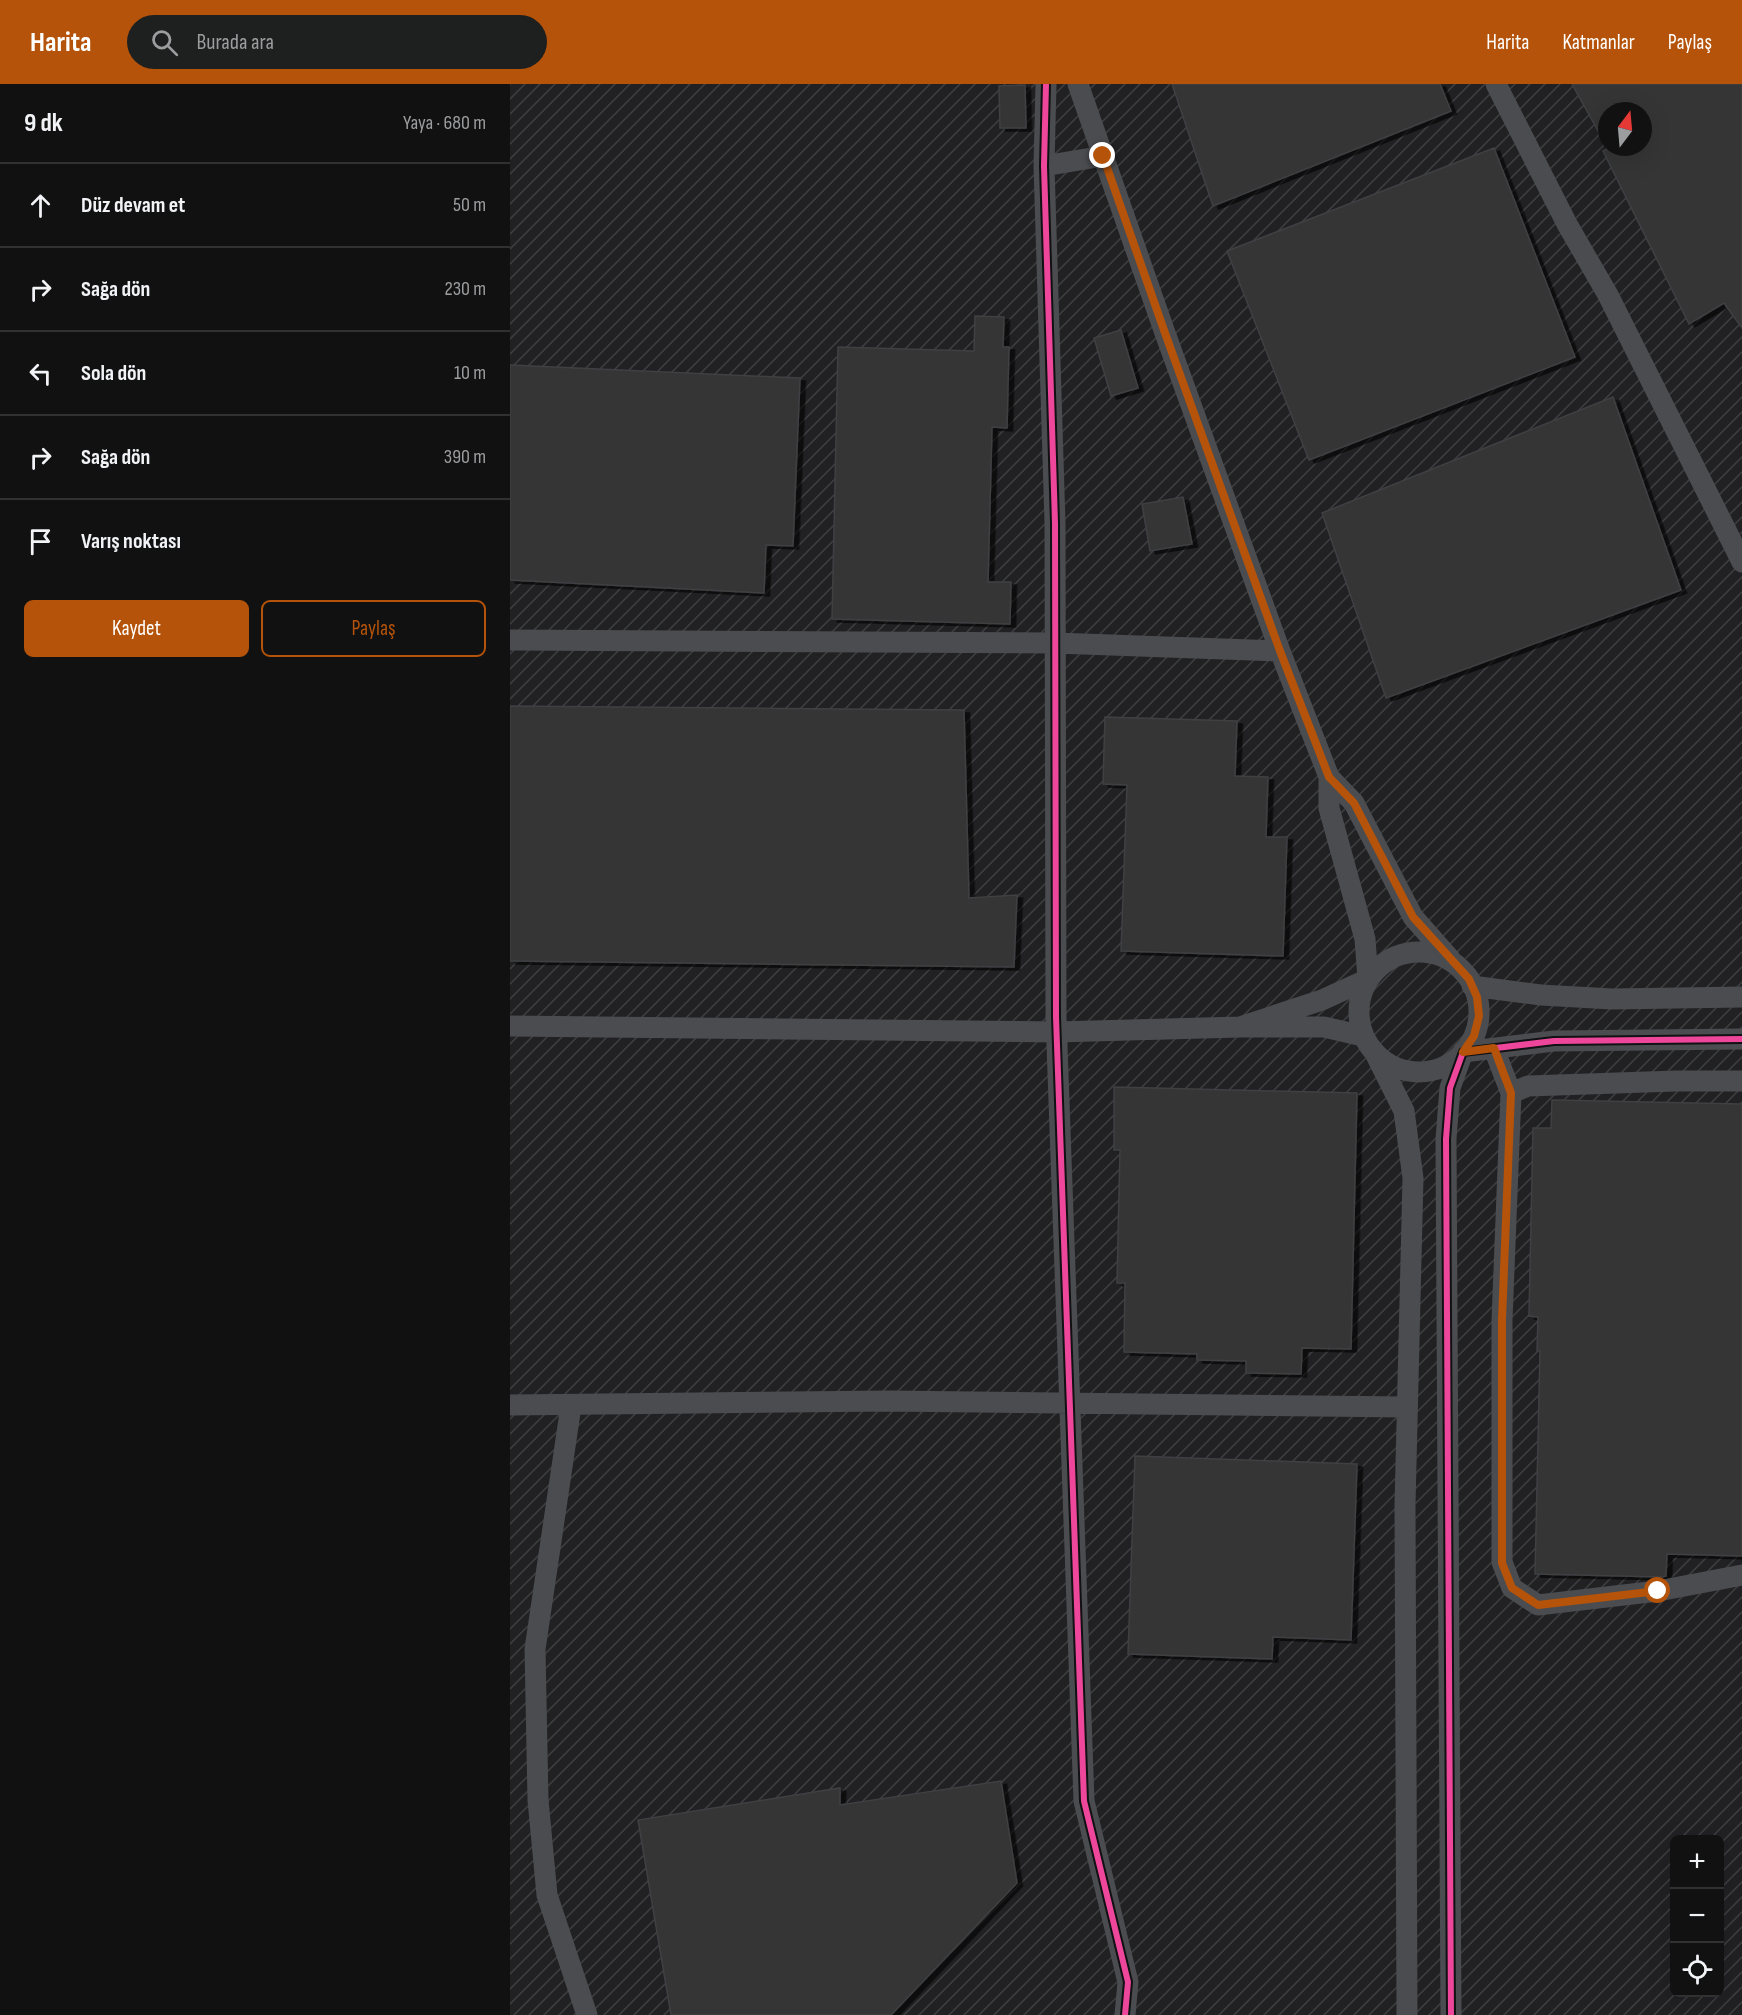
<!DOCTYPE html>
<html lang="tr">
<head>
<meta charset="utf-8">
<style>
	body { margin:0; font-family:"Sofia Sans Condensed",sans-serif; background:#1e1f1f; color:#f1f3f6 }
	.controls { position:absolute; right:18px; bottom:18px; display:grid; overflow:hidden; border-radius:9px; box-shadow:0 6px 24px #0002 }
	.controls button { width:54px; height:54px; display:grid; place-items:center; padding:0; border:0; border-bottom:2px solid #303131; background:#111; color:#f1f3f6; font:30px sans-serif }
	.compass { position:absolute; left:1088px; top:18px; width:54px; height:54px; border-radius:50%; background:#111; box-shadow:0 6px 24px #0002; rotate:16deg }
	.stop { position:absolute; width:18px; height:18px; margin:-14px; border:4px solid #b45309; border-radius:50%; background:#fff }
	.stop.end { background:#b45309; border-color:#fff; box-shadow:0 2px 6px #0008 }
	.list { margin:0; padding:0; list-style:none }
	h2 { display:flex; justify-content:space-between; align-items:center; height:78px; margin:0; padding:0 24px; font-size:26px }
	h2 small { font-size:20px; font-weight:400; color:#9c9d9f }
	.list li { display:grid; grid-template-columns:39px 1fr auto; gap:18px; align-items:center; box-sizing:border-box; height:84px; padding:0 24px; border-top:2px solid #303131 }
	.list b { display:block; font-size:22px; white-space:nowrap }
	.list em { font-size:20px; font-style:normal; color:#9c9d9f }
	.actions { display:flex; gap:12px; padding:18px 24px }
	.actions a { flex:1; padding:14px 0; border:2px solid #b45309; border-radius:9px; text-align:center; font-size:21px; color:#b45309 }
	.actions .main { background:#b45309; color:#fff }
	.icon { flex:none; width:33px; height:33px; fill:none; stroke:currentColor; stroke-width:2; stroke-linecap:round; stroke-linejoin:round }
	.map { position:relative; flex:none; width:1232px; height:1931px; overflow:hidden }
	header { display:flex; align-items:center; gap:36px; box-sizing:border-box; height:84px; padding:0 30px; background:#b45309; color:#fff }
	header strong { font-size:28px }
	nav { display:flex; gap:33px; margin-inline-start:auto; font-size:21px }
	.search { width:420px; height:54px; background:#1e1f1f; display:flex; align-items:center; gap:15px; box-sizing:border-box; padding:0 21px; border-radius:33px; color:#9c9d9f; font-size:22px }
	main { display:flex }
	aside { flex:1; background:#111 }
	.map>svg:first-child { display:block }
	.industrial { fill:url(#industrial-furrows); fill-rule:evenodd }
	.building { fill:#353536; stroke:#3f4043; stroke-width:1.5; filter:url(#shadow) }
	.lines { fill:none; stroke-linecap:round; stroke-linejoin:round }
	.minor { stroke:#4b4c50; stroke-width:21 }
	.cycleway-casing { stroke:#111113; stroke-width:10 }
	.cycleway { stroke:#ed469a; stroke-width:6 }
	.route { stroke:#b45309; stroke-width:8 }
</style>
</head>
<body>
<header>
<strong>Harita</strong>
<div class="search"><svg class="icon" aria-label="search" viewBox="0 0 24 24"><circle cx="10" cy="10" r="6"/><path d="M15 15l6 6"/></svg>Burada ara</div>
<nav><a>Harita</a><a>Katmanlar</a><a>Paylaş</a></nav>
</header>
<main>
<aside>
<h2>9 dk<small>Yaya · 680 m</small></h2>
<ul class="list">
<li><svg class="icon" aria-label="ahead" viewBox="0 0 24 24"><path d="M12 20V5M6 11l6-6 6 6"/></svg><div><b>Düz devam et</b></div><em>50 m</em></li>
<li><svg class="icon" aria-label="right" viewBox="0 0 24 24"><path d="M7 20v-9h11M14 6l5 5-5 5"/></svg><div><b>Sağa dön</b></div><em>230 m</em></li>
<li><svg class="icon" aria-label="left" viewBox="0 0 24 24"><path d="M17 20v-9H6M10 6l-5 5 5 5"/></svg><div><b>Sola dön</b></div><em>10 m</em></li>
<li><svg class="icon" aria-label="right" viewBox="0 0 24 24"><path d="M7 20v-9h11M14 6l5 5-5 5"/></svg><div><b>Sağa dön</b></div><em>390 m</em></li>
<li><svg class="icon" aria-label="arrive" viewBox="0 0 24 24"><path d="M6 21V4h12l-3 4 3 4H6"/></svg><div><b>Varış noktası</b></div></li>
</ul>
<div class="actions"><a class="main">Kaydet</a><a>Paylaş</a></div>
</aside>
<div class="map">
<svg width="1232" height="1931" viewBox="0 0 1232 1931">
	<defs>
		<pattern id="industrial-furrows" width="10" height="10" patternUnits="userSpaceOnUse" patternTransform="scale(1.5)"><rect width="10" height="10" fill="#212123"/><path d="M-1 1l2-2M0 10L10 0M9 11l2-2" fill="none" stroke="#3e3f41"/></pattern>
		<filter id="shadow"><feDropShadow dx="5.5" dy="3" stdDeviation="0" flood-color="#0009"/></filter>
	</defs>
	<rect width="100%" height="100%" fill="#171717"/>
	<path class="industrial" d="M0 0H1232V1931H0ZM1097 27H1133V63H1097ZM1164 1756H1210V1908H1164Z"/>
	<path class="building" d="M662 0H930L941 27 703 122Z
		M1062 0H1232V244L1214 219 1179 240 1093 67 1101 63H1133V27H1097V63Z
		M515 1 516 44H490L489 2Z
		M984 64 1065 273 799 376 717 167Z
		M465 232 494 233 493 263H499L497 344 482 343 478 498H501L500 540 322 535 328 263 464 267Z
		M611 246 628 304 601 312 584 254Z
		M0 281 290 294 283 462 256 461 254 509 0 496Z
		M1103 313 1171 506 876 614 812 429Z
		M673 413 682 460 640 467 632 420Z
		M0 622 454 626 459 814 507 811 504 883 0 877Z
		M595 633 727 637 725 692 758 693 756 753H777L773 872 611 867 617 701 593 700Z
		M604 1003 847 1009 841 1265 792 1264 791 1290 736 1289V1277L687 1276V1270L614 1268 615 1199H607L610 1066H604Z
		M1042 1016 1232 1020V1472L1157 1470 1156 1492 1153 1493 1025 1490 1030 1267H1027L1028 1233 1019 1232 1023 1044H1041Z
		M625 1372 847 1380 841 1556 763 1553 762 1575 618 1570Z
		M491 1697 507 1799 381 1931H161L128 1736 330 1704V1721Z"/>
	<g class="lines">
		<path class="minor" d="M536 0 534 82 545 439 546 933 574 1717 618 1898 615 1931
			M568 0 655 249 770 567 819 693V724L855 855 858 895 812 916 730 943H814L853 952
			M986 0 1057 140 1098 211 1232 478
			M534 82 593 72
			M0 556 545 559 770 567
			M819 693 844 719 903 833 941 876
			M849 928a60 60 0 1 1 120 0a60 60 0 1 1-120 0Z
			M962 902 1031 911 1102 915 1232 913
			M0 942 546 948 730 943
			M984 965 1001 1009 992 1236V1478L1002 1504 1028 1521 1148 1507 1232 1491
			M865 969 894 1027 903 1094 895 1421 897 1931
			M1001 1009 1018 1002 1166 997H1232
			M0 1321 379 1317 897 1323
			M61 1322 25 1565 28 1716 37 1811 77 1931
			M941 1931 936 1055 940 1004 953 968 1044 957 1232 955"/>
		<g class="cycleway-casing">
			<path id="cycleway" d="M536 0 534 82 545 439 546 933 574 1717 618 1898 615 1931
				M941 1931 936 1055 940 1004 953 968 1044 957 1232 955"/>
		</g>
		<use href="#cycleway" class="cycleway"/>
	</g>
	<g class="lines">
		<path class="route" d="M593 72 655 249 770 567 819 693 844 719 903 833 959 895 967 913 969 932 964 952 953 968 984 964 1001 1009 992 1236V1479L1002 1504 1028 1521 1148 1507"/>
	</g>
</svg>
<div class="controls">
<button>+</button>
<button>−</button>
<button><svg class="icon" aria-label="locate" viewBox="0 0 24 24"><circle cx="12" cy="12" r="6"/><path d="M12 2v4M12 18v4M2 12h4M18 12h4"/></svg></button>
</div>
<svg class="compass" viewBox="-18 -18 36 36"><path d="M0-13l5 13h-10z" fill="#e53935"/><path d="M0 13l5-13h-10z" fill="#9c9d9f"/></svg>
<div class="stop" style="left:1148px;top:1507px"></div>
<div class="stop end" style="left:593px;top:72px"></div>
</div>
</main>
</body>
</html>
